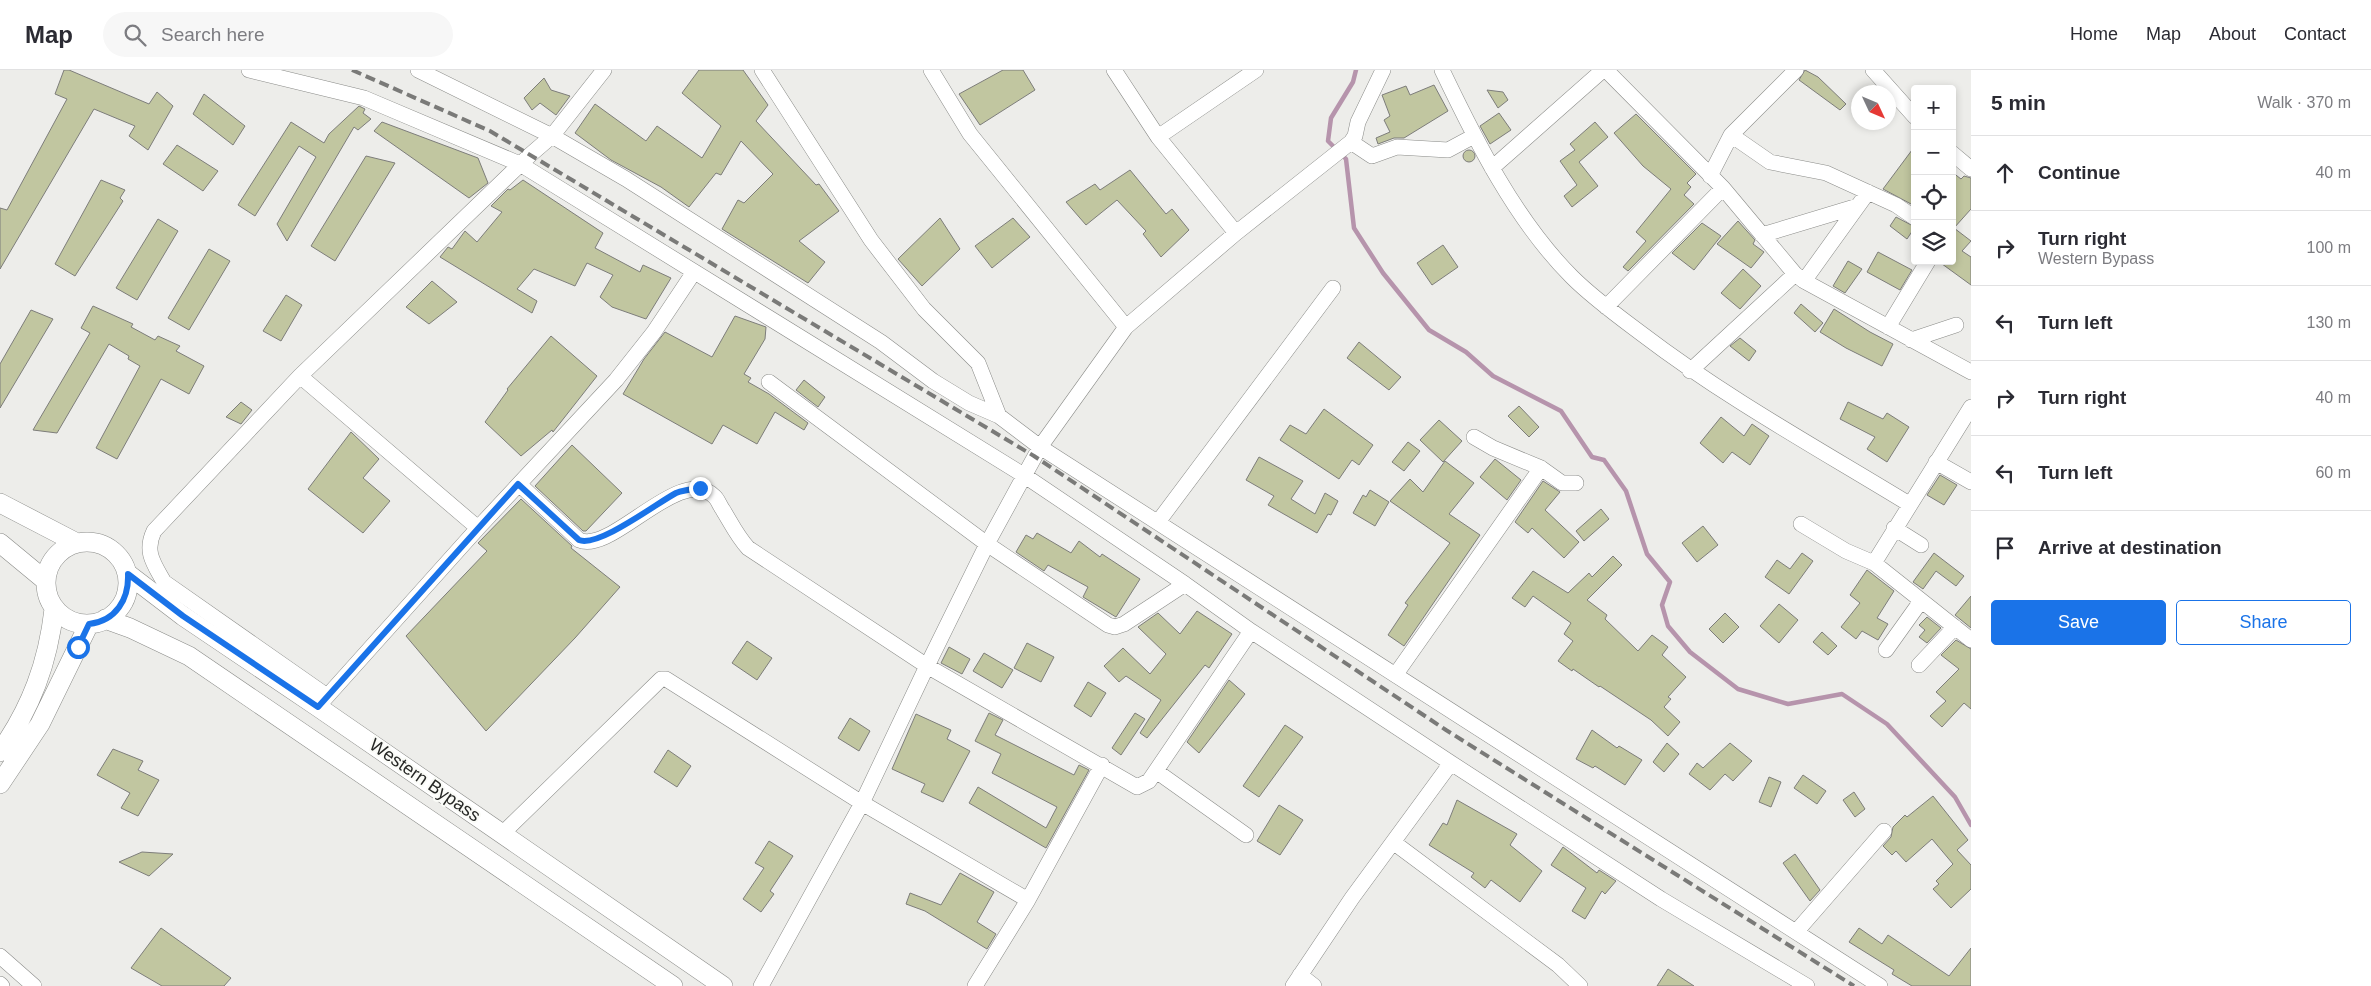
<!DOCTYPE html>
<html lang="en">
<head>
<meta charset="utf-8">
<style>
	body { margin:0; font-family:Helvetica,sans-serif; background:#f7f7f7; color:#2b2b33 }
	.controls { position:absolute; right:15px; top:15px; display:grid; overflow:hidden; border-radius:5px; box-shadow:0 2px 8px #0003 }
	.controls button { width:45px; height:45px; display:grid; place-items:center; padding:0; border:0; border-bottom:1px solid #e1e1e2; background:#fff; color:#2b2b33; font:25px sans-serif }
	.compass { position:absolute; left:1851px; top:15px; width:45px; height:45px; border-radius:50%; background:#fff; box-shadow:0 2px 8px #0003; rotate:134deg }
	.stop { position:absolute; width:15px; height:15px; margin:-11px; border:4px solid #1a73e8; border-radius:50%; background:#fff }
	.stop.end { background:#1a73e8; border-color:#fff; box-shadow:0 1px 5px #0008 }
	.list { margin:0; padding:0; list-style:none }
	h2 { display:flex; justify-content:space-between; align-items:center; height:65px; margin:0; padding:0 20px; font-size:21px }
	h2 small { font-size:16px; font-weight:400; color:#7c7c81 }
	.list li { display:grid; grid-template-columns:32px 1fr auto; gap:15px; align-items:center; box-sizing:border-box; height:75px; padding:0 20px; border-top:1px solid #e1e1e2 }
	.list b { display:block; font-size:19px; white-space:nowrap }
	.list p { margin:0; font-size:16px; white-space:nowrap; color:#7c7c81 }
	.list em { font-size:16px; font-style:normal; color:#7c7c81 }
	.actions { display:flex; gap:10px; padding:15px 20px }
	.actions a { flex:1; padding:11px 0; border:1px solid #1a73e8; border-radius:5px; text-align:center; font-size:18px; color:#1a73e8 }
	.actions .main { background:#1a73e8; color:#fff }
	.icon { flex:none; width:28px; height:28px; fill:none; stroke:currentColor; stroke-width:2; stroke-linecap:round; stroke-linejoin:round }
	.map { position:relative; flex:none; width:1971px; height:916px; overflow:hidden }
	header { display:flex; align-items:center; gap:30px; box-sizing:border-box; height:70px; padding:0 25px; background:#fff; border-bottom:1px solid #e1e1e2 }
	header strong { font-size:24px }
	nav { display:flex; gap:28px; margin-inline-start:auto; font-size:18px }
	.search { width:350px; height:45px; background:#f7f7f7; display:flex; align-items:center; gap:12px; box-sizing:border-box; padding:0 18px; border-radius:28px; color:#7c7c81; font-size:19px }
	main { display:flex }
	aside { flex:1; background:#fff }
	.map>svg:first-child { display:block }
	.lines { fill:none; stroke-linecap:round; stroke-linejoin:round }
	.stream { stroke:#b694ac; stroke-width:4.5 }
	.building { fill:#c1c6a0; stroke:#7d7d7a }
	.minor-casing { stroke:#8a8b88; stroke-width:16 }
	.major-casing { stroke:#8a8b88; stroke-width:20 }
	.minor { stroke:#fff; stroke-width:15 }
	.major { stroke:#fff; stroke-width:19 }
	.rail { stroke:#7a7a78; stroke-width:4; stroke-dasharray:10 5; stroke-linecap:butt }
	.route { stroke:#1a73e8; stroke-width:6 }
	.labels { text-anchor:middle; dominant-baseline:central; stroke-width:4; stroke-linejoin:round; paint-order:stroke }
	.street-label { font-size:18px; fill:#262725; stroke:#fafbf7 }
</style>
</head>
<body>
<header>
<strong>Map</strong>
<div class="search"><svg class="icon" aria-label="search" viewBox="0 0 24 24"><circle cx="10" cy="10" r="6"/><path d="M15 15l6 6"/></svg>Search here</div>
<nav><a>Home</a><a>Map</a><a>About</a><a>Contact</a></nav>
</header>
<main>
<div class="map">
<svg width="1971" height="916" viewBox="0 0 1971 916">
	<rect width="100%" height="100%" fill="#ededea"/>
	<g class="lines">
		<path class="stream" d="M1356 0 1353 12 1331 48 1328 71 1346 89 1354 158 1383 203 1429 260 1466 282 1493 306 1561 341 1592 387 1604 390 1626 421 1647 484 1670 512 1662 535 1668 556 1690 582 1738 619 1788 634 1842 624 1887 654 1955 727 1971 755"/>
	</g>
	<path class="building" d="M64 0H69L149 34 157 22 173 36 148 80 129 66 135 56 94 39 0 199V138L7 140 67 29 55 24Z
		M699 0H743L768 35 756 51 816 115 819 114 839 141 799 171 825 192 808 213 722 159 738 130 744 133 773 104 741 71 721 105 716 103 689 137 661 117 611 90 575 63 595 34 646 71 657 56 702 88 721 56 682 23Z
		M1003 0H1023L1035 20 980 55 959 24Z
		M1805 0 1818 7 1846 34 1840 40 1799 10Z
		M544 8 551 20 570 26 556 45 540 33 532 40 524 28Z
		M1434 15 1448 41 1404 68H1394L1378 74 1376 68 1390 62 1384 50 1390 46 1382 25 1406 16 1410 25Z
		M1487 20 1503 22 1508 30 1498 38Z
		M204 24 245 56 233 75 193 44Z
		M359 36 365 39 363 43 371 49 358 60 354 57 287 171 277 154 316 87 299 76 255 146 238 135 291 52 324 73 329 64Z
		M1499 43 1511 60 1490 74 1480 56Z
		M1636 44 1696 104 1687 113 1691 117 1684 125 1694 134 1628 201 1623 197 1646 171 1636 162 1671 119 1643 96 1614 63Z
		M382 52 478 88 488 113 469 128 374 61Z
		M1595 52 1608 67 1579 92 1598 116 1572 137 1564 126 1577 115 1560 91 1575 80 1570 74Z
		M177 75 218 101 203 121 163 94Z
		M1915 76V129L1911 134 1883 119Z
		M1463 86a6 6 0 1 1 12 0a6 6 0 1 1-12 0Z
		M366 86 395 93 335 191 311 176Z
		M1130 100 1166 144 1172 139 1189 160 1161 187 1143 164 1146 161 1117 130 1086 155 1066 132 1095 114 1100 120Z
		M1952 102 1961 109 1964 106 1971 108V139L1954 158 1971 171 1962 181 1971 187V215L1938 191H1952Z
		M101 110 125 120 120 128 123 131 75 206 55 194Z
		M523 110 603 163 595 178 640 202 643 195 671 208 646 249 612 237 600 227 613 205 587 193 575 216 534 199 517 219 537 231 532 243 440 187 448 177 452 179 465 161 477 172 502 142 491 136 508 119 510 120Z
		M1896 147 1915 157 1907 169 1890 156Z
		M940 148 960 179 922 216 898 189Z
		M1013 148 1030 167 992 198 975 176Z
		M158 149 178 161 137 230 116 218Z
		M1738 151 1755 170 1753 174 1764 182 1751 198 1717 174Z
		M1702 153 1721 166 1694 200 1672 183Z
		M1443 175 1458 197 1432 215 1417 193Z
		M209 179 230 191 189 260 168 248Z
		M1878 182 1912 200 1900 220 1867 202Z
		M1848 191 1862 199 1845 223 1833 216Z
		M1743 199 1761 216 1740 239 1721 223Z
		M432 211 457 232 429 254 406 237Z
		M286 225 302 235 281 271 263 261Z
		M1801 234 1823 253 1815 262 1794 243Z
		M93 236 133 254 131 257 155 270 158 266 180 276 176 281 204 296 189 324 161 309 117 389 96 378 140 296 128 289 129 286 109 274 57 363 33 360 90 263 81 258Z
		M1834 239 1870 262 1893 274 1882 296 1846 278 1820 262Z
		M31 240 53 249 0 338V294Z
		M735 246 766 257 765 269 744 304 751 308 748 312 769 324 808 353 804 360 775 342 757 374 723 355 712 374 623 324 644 289 665 262 712 287Z
		M551 266 597 306 553 362 552 360 521 386 485 352 508 320 507 319Z
		M1740 268 1756 281 1749 291 1730 276Z
		M1359 272 1401 307 1389 320 1347 288Z
		M804 310 825 327 818 337 796 320Z
		M241 332 252 340 241 354 226 347Z
		M1848 332 1883 349 1887 343 1909 357 1887 392 1867 379 1875 367 1840 349Z
		M1519 336 1539 357 1529 367 1508 346Z
		M1324 339 1373 375 1359 395 1352 390 1339 409 1280 370 1290 355 1306 364Z
		M1721 347 1744 366 1752 354 1769 366 1750 395 1732 382 1723 393 1700 373Z
		M1439 350 1462 371 1443 392 1420 370Z
		M351 362 379 389 363 408 390 431 363 463 308 419Z
		M1408 372 1420 381 1404 401 1392 392Z
		M572 375 622 423 586 461H583L535 416Z
		M1259 387 1303 411 1291 429 1315 444 1325 423 1338 431 1331 445 1328 444 1317 463 1268 435 1274 426 1246 410Z
		M1495 389 1521 410 1507 430 1480 407Z
		M1445 391 1474 413 1449 444 1480 465 1404 576 1388 565 1408 535 1405 533 1450 473 1390 431 1410 409 1423 422Z
		M1940 405 1957 415 1944 435 1927 425Z
		M1543 411 1560 422 1545 440 1579 472 1564 488 1532 458 1528 463 1515 452Z
		M1370 420 1389 432 1375 456 1353 443 1363 425 1366 427Z
		M521 429 572 476 571 478 620 517 575 568 486 661 406 566 487 481 478 473Z
		M1601 439 1609 449 1584 471 1576 461Z
		M1703 456 1718 475 1697 492 1682 473Z
		M1037 463 1071 483 1079 471 1100 487 1102 484 1140 509 1116 547 1083 527 1088 517 1048 495 1044 501 1016 482 1026 465 1033 469Z
		M1802 483 1813 491 1789 524 1765 507 1777 490 1790 499Z
		M1934 483 1964 506 1956 516 1936 501 1923 519 1913 512Z
		M1613 486 1622 495 1587 530 1607 545 1605 549 1638 581 1652 565 1668 577 1662 585 1686 607 1668 627 1671 629 1664 637 1680 652 1668 666 1651 650 1600 616 1599 617 1573 599 1572 601 1558 591 1573 571 1564 564 1571 553 1533 526 1525 537 1512 528 1533 501 1568 523 1589 503 1592 507Z
		M1867 500 1894 521 1877 548 1888 554 1878 570 1862 561 1856 569 1841 557 1860 533 1850 525Z
		M1971 526V558L1955 545Z
		M1779 534 1798 550 1779 573 1760 556Z
		M1197 541 1232 564 1209 598 1205 595 1147 668 1140 663 1161 630 1126 606 1119 612 1104 596 1123 578 1150 604 1166 584 1138 557 1158 543 1180 564Z
		M1725 543 1739 557 1723 573 1709 559Z
		M1927 547 1941 558 1927 573 1919 567 1925 560 1919 555Z
		M1822 562 1837 576 1828 585 1813 572Z
		M1956 570 1971 579V639L1964 633 1942 657 1930 646 1946 631 1936 622 1959 599 1941 585Z
		M747 571 772 588 757 610 732 593Z
		M1027 573 1054 587 1041 612 1014 598Z
		M949 577 970 589 962 604 941 593Z
		M984 583 1013 600 1002 618 973 601Z
		M1229 610 1245 624 1199 683 1187 672Z
		M1088 612 1106 623 1091 647 1074 636Z
		M989 643 1003 650 995 665 1074 705 1079 695 1089 700 1046 778 969 733 978 717 1046 758 1057 737 992 703 1001 684 975 671Z
		M1135 643 1145 649 1121 685 1112 678Z
		M916 644 951 660 947 669 970 681 943 732 921 722 925 714 892 699Z
		M850 648 870 661 859 681 838 668Z
		M1285 655 1303 667 1259 727 1243 716Z
		M1592 660 1617 678 1619 676 1642 690 1625 715 1595 696 1593 698 1576 689Z
		M1667 673 1679 684 1664 702 1653 692Z
		M1730 673 1752 691 1733 711 1725 704 1710 720 1689 704 1697 693 1703 698Z
		M113 679 143 691 138 700 159 710 138 746 121 738 130 723 97 705Z
		M668 680 691 696 677 717 654 702Z
		M1803 705 1826 721 1817 734 1794 718Z
		M1769 707 1781 712 1771 737 1759 732Z
		M1854 722 1865 739 1855 747 1843 730Z
		M1933 726 1968 770 1957 780 1971 795V819L1951 838 1933 819 1939 814 1936 811 1953 794 1932 769 1906 792 1896 781 1892 785 1883 776 1891 767 1893 757 1905 745 1907 747Z
		M1457 730 1517 764 1510 775 1542 801 1520 832 1491 810 1485 818 1471 807 1474 803 1429 775 1443 753 1447 755Z
		M1279 735 1303 750 1280 785 1257 771Z
		M769 771 793 786 770 821 774 824 761 842 743 829 764 798 755 793Z
		M1563 777 1597 803 1599 800 1616 811 1605 824 1602 821 1585 849 1572 841 1586 818 1551 795Z
		M142 782 173 784 149 806 119 792Z
		M1795 784 1820 820 1810 831 1783 793Z
		M960 803 994 822 977 852 996 864 987 879 925 841 906 834 910 823 941 835Z
		M161 858 231 908 224 916H162L131 898Z
		M1859 858 1882 874 1888 865 1949 906 1971 878V916H1912L1892 904 1894 900 1849 872Z
		M1668 899 1694 916H1657Z"/>
	<g class="lines">
		<g class="minor-casing">
			<path id="minor" d="M249 0 364 28 520 94 1025 406 1185 514 1251 561 1451 693 1661 829 1807 916
				M418 0 552 66 626 109 881 272 933 311 969 333 999 346
				M762 0 871 170 924 239 978 293 999 346 1040 377 1880 916
				M931 0 970 64 1126 257
				M1114 0 1158 67 1236 163
				M1442 0C1476 71 1515 150 1572 207 1593 228 1618 246 1642 264 1726 328 1819 379 1909 434
				M1606 0 1723 118 1795 204 1804 211 1971 302
				M1873 0 1915 47
				M1731 65 1770 92 1826 103 1896 135 1915 148
				M1158 67 1256 0
				M1351 72 1372 86 1397 77 1448 80 1474 66
				M1952 83 1971 99
				M1492 98 1603 0
				M1710 106 1731 65 1796 0
				M1762 165 1858 136
				M1804 211 1868 122
				M1606 237 1723 118
				M1888 257 1928 191
				M1911 270 1956 255
				M1690 301 1795 204
				M300 306 478 458
				M769 312 987 474 1108 555 1115 557 1124 554 1185 514
				M1474 367 1493 378 1541 398 1562 413H1576
				M1936 392 1971 412
				M519 414 579 470C612 485 681 392 715 427 718 430 720 436 723 440 731 453 737 466 748 478L927 596 1137 717 1149 711 1251 561
				M1158 452 1333 218
				M1801 454 1846 481 1874 493 1971 570
				M1894 458 1921 475
				M1874 493 1971 337
				M1886 580 1921 531
				M1919 595 1955 557
				M1396 604 1541 398
				M327 626 164 512C154 494 144 482 154 461L300 306 530 85 552 66 604 0
				M322 632 478 458 616 310 654 262 694 202
				M1156 701 1246 765
				M502 764 661 609H666L862 733 1028 830
				M1393 772 1558 895 1580 916
				M1796 862 1884 761
				M0 886 34 916
				M1300 905 1314 916
				M0 914 2 916
				M761 916 862 733 927 596 987 474 1040 377 1126 257 1236 163 1351 72 1355 66 1358 52 1383 0
				M975 916 1028 830 1102 695
				M1293 916 1352 828 1451 693"/>
		</g>
		<g class="major-casing">
			<path id="major" d="M0 433 77 473
				M46 513a41 41 0 1 1 82 0a41 41 0 1 1-82 0Z
				M0 473 46 511
				M128 504 183 546 318 637 723 916
				M105 549 130 558 189 586 673 916
				M0 682C31 638 48 593 54 539
				M0 714 40 654 89 554"/>
		</g>
		<use href="#minor" class="minor"/>
		<use href="#major" class="major"/>
		<path class="rail" d="M352 0 490 61 1034 386 1446 660 1854 916"/>
	</g>
	<g class="lines">
		<path class="route" d="M78 577 89 554C116 551 129 529 128 504L183 546 318 637 518 414 579 470C598 478 657 433 676 423 683 420 692 419 700 418"/>
	</g>
	<g class="labels">
		<g class="street-label">
			<text transform="translate(425 710) rotate(35)">Western Bypass</text>
		</g>
	</g>
</svg>
<div class="controls">
<button>+</button>
<button>−</button>
<button><svg class="icon" aria-label="locate" viewBox="0 0 24 24"><circle cx="12" cy="12" r="6"/><path d="M12 2v4M12 18v4M2 12h4M18 12h4"/></svg></button>
<button><svg class="icon" aria-label="layers" viewBox="0 0 24 24"><path d="M12 4l9 5-9 5-9-5zM3 14l9 5 9-5"/></svg></button>
</div>
<svg class="compass" viewBox="-18 -18 36 36"><path d="M0-13l5 13h-10z" fill="#e53935"/><path d="M0 13l5-13h-10z" fill="#7c7c81"/></svg>
<div class="stop" style="left:78px;top:577px"></div>
<div class="stop end" style="left:700px;top:418px"></div>
</div>
<aside>
<h2>5 min<small>Walk · 370 m</small></h2>
<ul class="list">
<li><svg class="icon" aria-label="ahead" viewBox="0 0 24 24"><path d="M12 20V5M6 11l6-6 6 6"/></svg><div><b>Continue</b></div><em>40 m</em></li>
<li><svg class="icon" aria-label="right" viewBox="0 0 24 24"><path d="M7 20v-9h11M14 6l5 5-5 5"/></svg><div><b>Turn right</b><p>Western Bypass</p></div><em>100 m</em></li>
<li><svg class="icon" aria-label="left" viewBox="0 0 24 24"><path d="M17 20v-9H6M10 6l-5 5 5 5"/></svg><div><b>Turn left</b></div><em>130 m</em></li>
<li><svg class="icon" aria-label="right" viewBox="0 0 24 24"><path d="M7 20v-9h11M14 6l5 5-5 5"/></svg><div><b>Turn right</b></div><em>40 m</em></li>
<li><svg class="icon" aria-label="left" viewBox="0 0 24 24"><path d="M17 20v-9H6M10 6l-5 5 5 5"/></svg><div><b>Turn left</b></div><em>60 m</em></li>
<li><svg class="icon" aria-label="arrive" viewBox="0 0 24 24"><path d="M6 21V4h12l-3 4 3 4H6"/></svg><div><b>Arrive at destination</b></div></li>
</ul>
<div class="actions"><a class="main">Save</a><a>Share</a></div>
</aside>
</main>
</body>
</html>
